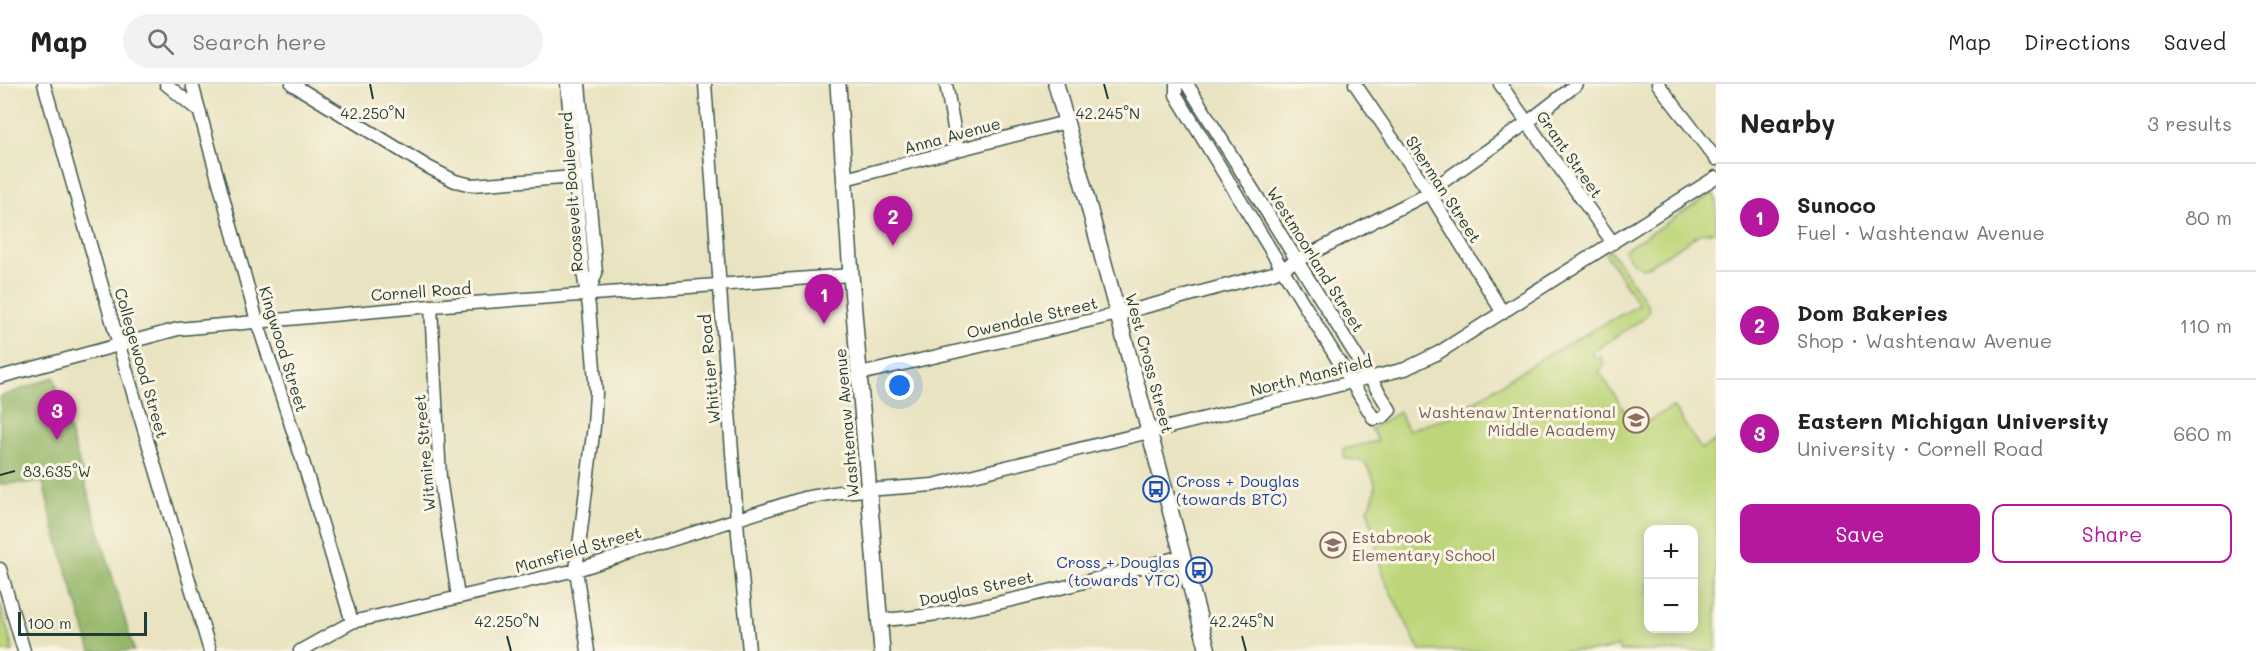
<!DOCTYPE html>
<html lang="en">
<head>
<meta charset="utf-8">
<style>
	body { margin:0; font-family:Mali,sans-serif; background:#f2f2f2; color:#222 }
	.controls { position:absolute; right:18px; bottom:18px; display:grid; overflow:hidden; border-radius:12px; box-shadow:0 3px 15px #0003 }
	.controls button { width:54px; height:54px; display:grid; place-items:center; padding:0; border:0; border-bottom:2px solid #e0e0e0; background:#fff; color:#222; font:30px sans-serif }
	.scale { position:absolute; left:18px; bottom:15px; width:129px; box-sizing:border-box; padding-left:6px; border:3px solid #1f3d34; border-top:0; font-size:16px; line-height:21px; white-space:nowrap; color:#1f3d34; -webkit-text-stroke:4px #fcf5e5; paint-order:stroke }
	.you { position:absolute; left:900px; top:302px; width:21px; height:21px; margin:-15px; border:4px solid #fff; border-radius:50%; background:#1a73e8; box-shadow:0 0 0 9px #1a73e833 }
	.badge { display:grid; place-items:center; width:39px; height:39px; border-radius:50%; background:#b5179e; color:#fff; font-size:20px; font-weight:700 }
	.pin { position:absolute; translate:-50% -50px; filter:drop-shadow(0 2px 3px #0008) }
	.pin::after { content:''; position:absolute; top:32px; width:21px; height:18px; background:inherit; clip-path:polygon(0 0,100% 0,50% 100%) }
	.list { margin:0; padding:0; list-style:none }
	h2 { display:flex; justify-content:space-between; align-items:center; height:78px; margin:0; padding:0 24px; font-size:26px }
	h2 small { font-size:20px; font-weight:400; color:#767676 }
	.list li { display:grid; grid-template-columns:39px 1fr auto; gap:18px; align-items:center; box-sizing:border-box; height:108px; padding:0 24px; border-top:2px solid #e0e0e0 }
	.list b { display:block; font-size:22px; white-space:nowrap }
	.list p { margin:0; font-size:20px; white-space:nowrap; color:#767676 }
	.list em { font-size:20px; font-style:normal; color:#767676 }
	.actions { display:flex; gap:12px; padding:18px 24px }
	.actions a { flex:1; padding:14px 0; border:2px solid #b5179e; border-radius:12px; text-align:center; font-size:21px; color:#b5179e }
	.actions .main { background:#b5179e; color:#fff }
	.icon { flex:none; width:33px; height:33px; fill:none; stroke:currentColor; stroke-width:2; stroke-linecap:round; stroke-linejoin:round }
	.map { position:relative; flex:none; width:1716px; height:567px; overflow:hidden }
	header { display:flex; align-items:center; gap:36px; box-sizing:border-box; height:84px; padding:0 30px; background:#fff; border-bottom:2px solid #e0e0e0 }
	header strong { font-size:28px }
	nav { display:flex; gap:33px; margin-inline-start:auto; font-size:21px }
	.search { width:420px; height:54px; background:#f2f2f2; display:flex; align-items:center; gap:15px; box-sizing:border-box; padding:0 21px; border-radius:33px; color:#767676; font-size:22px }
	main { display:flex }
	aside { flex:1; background:#fff }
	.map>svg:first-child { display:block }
	.green { fill:#bdd67a; stroke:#6e8a57; stroke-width:1.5; fill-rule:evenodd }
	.forest { fill:#96b76a; stroke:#5a7a4f; stroke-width:1.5 }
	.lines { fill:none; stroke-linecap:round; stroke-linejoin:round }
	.minor-casing { stroke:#3d5649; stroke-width:15 }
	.major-casing { stroke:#3d5649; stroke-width:18 }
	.minor { stroke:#fff; stroke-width:12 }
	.major { stroke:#fff; stroke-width:15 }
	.ticks { fill:none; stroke:#1f3d34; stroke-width:2 }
	.labels { text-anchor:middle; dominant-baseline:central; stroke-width:6; stroke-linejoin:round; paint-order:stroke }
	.street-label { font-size:16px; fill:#1f3d34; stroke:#fcf5e5 }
	.education-label { font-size:16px; fill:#785e54; stroke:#fcf5e5; text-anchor:end }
	.transit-label { font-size:16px; fill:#164399; stroke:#fcf5e5; text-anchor:start }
	.ticks-label { font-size:15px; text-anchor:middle; fill:#1f3d34; stroke:#fcf5e5; stroke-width:6; stroke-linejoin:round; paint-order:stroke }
</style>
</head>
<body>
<header>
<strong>Map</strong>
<div class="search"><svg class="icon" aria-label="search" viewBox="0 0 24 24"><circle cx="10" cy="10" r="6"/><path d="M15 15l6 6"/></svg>Search here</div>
<nav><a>Map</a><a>Directions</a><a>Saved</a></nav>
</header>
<main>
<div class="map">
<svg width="1716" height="567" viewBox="0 0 1716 567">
	<rect width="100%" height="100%" fill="#fcf5e5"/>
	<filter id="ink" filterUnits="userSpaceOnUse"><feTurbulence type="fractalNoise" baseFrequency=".0167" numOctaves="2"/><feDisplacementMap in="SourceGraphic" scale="12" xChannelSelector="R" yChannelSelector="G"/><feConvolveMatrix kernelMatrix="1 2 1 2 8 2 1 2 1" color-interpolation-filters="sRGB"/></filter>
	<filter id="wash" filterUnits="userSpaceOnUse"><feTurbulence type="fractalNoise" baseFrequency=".008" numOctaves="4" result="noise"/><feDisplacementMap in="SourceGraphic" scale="24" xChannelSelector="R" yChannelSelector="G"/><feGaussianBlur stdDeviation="1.35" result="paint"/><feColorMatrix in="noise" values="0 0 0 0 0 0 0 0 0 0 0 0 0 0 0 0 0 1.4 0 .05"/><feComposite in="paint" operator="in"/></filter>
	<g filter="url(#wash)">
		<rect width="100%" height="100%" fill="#e9e3c1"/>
		<path class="green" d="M1713 109 1716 115V147L1701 149 1648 182 1642 184 1634 180 1624 166Z
			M1610 166 1648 221 1649 228 1641 236 1591 269 1596 275 1601 271 1604 282 1599 287 1636 344 1673 323 1701 365 1716 356V567H1620L1618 562 1601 567H1420L1383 493 1368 425C1379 405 1377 396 1364 378L1345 374 1343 365 1378 357 1371 345 1399 328 1408 346 1452 332 1542 274 1639 221 1605 169ZM1648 446H1694V544H1648Z
			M0 519 13 567H0Z"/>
		<path class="forest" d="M54 293 134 567H91L54 444 43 398 0 400V313Z"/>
	</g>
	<g filter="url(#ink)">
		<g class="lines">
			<g class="minor-casing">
				<path id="minor" d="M44 0 123 275 210 567
					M166 0 200 28
					M192 0 257 237 304 381 352 538
					M292 0 428 83 455 97 472 101 587 92
					M567 0 583 188 589 223 596 309 594 342 576 486 588 567
					M579 0 596 189 588 211
					M705 0 738 450 749 567
					M946 0 958 66
					M1176 0V11L1374 335 1383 333 1390 326 1187 0
					M1355 0 1429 108 1503 229
					M1500 0 1613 159
					M1658 0 1716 75
					M845 95 1066 38
					M431 222 440 394 458 513
					M860 290 1118 230 1273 189 1421 113 1528 38 1577 0
					M0 293 178 245 431 222 851 191
					M0 485 24 567
					M880 536C981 530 1084 497 1183 472
					M300 567 352 538 576 486 804 414 840 408 933 401 1405 285 1438 269 1716 93"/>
			</g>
			<g class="major-casing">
				<path id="major" d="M838 0 851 191 882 567
					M1056 0 1208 567"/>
			</g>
			<use href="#minor" class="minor"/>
			<use href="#major" class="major"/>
		</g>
	</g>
	<path class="ticks" d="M370 0 373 15M1104 0 1108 15M0 391 15 387M507 552 511 567M1242 552 1246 567"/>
	<defs>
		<g id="school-ring" transform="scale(1.35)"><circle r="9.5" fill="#fcf5e5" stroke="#8d6e63" stroke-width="1.5"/><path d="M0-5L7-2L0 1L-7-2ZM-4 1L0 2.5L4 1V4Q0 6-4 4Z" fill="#8d6e63"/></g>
		<g id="bus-ring" transform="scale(1.35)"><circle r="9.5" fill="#fcf5e5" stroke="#1a4fb4" stroke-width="1.5"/><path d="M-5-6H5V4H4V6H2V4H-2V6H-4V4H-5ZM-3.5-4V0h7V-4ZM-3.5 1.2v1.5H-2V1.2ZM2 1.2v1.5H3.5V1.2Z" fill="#1a4fb4"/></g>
	</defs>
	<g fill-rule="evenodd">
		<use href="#school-ring" x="1636" y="336"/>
		<use href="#bus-ring" x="1156" y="405"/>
		<use href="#school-ring" x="1333" y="461"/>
		<use href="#bus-ring" x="1199" y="486"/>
	</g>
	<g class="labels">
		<g class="street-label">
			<text transform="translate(952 51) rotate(-15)">Anna Avenue</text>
			<text transform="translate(1570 70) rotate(55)">Grant Street</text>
			<text transform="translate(1444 105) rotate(57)">Sherman Street</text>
			<text transform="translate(571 108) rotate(-94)">Roosevelt Boulevard</text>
			<text transform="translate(1316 175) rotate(58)">Westmoorland Street</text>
			<text transform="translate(421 207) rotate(-4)">Cornell Road</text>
			<text transform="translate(1032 233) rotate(-13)">Owendale Street</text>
			<text transform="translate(284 265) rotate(73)">Kingwood Street</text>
			<text transform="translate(142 279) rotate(74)">Collegewood Street</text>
			<text transform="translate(1150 279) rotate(75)">West Cross Street</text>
			<text transform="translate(709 285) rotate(-95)">Whittier Road</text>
			<text transform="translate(1311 291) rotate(-14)">North Mansfield</text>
			<text transform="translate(846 339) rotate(-95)">Washtenaw Avenue</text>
			<text transform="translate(424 369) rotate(-95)">Witmire Street</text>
			<text transform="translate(578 465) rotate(-16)">Mansfield Street</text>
			<text transform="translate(976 504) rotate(-12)">Douglas Street</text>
		</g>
		<g class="education-label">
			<text x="1616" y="327">Washtenaw International<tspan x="1616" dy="18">Middle Academy</tspan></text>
			<text x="1352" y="452" text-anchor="start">Estabrook<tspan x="1352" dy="18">Elementary School</tspan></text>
		</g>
		<g class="transit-label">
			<text x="1176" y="396">Cross + Douglas<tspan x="1176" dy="18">(towards BTC)</tspan></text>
			<text x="1180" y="477" text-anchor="end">Cross + Douglas<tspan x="1180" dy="18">(towards YTC)</tspan></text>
		</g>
	</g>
	<g class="ticks-label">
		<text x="373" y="35">42.250°N</text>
		<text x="1108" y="35">42.245°N</text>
		<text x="57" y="393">83.635°W</text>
		<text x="507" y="543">42.250°N</text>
		<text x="1242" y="543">42.245°N</text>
	</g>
</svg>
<div class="controls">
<button>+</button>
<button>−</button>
</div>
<div class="scale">100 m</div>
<div class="you"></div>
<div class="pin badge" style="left:824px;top:240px">1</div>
<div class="pin badge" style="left:893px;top:162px">2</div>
<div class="pin badge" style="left:57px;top:356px">3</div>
</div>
<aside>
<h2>Nearby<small>3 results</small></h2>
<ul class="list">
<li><span class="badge">1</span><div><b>Sunoco</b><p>Fuel · Washtenaw Avenue</p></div><em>80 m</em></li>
<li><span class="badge">2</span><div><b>Dom Bakeries</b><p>Shop · Washtenaw Avenue</p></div><em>110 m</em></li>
<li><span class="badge">3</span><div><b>Eastern Michigan University</b><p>University · Cornell Road</p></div><em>660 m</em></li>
</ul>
<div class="actions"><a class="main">Save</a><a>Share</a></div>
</aside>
</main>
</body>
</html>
